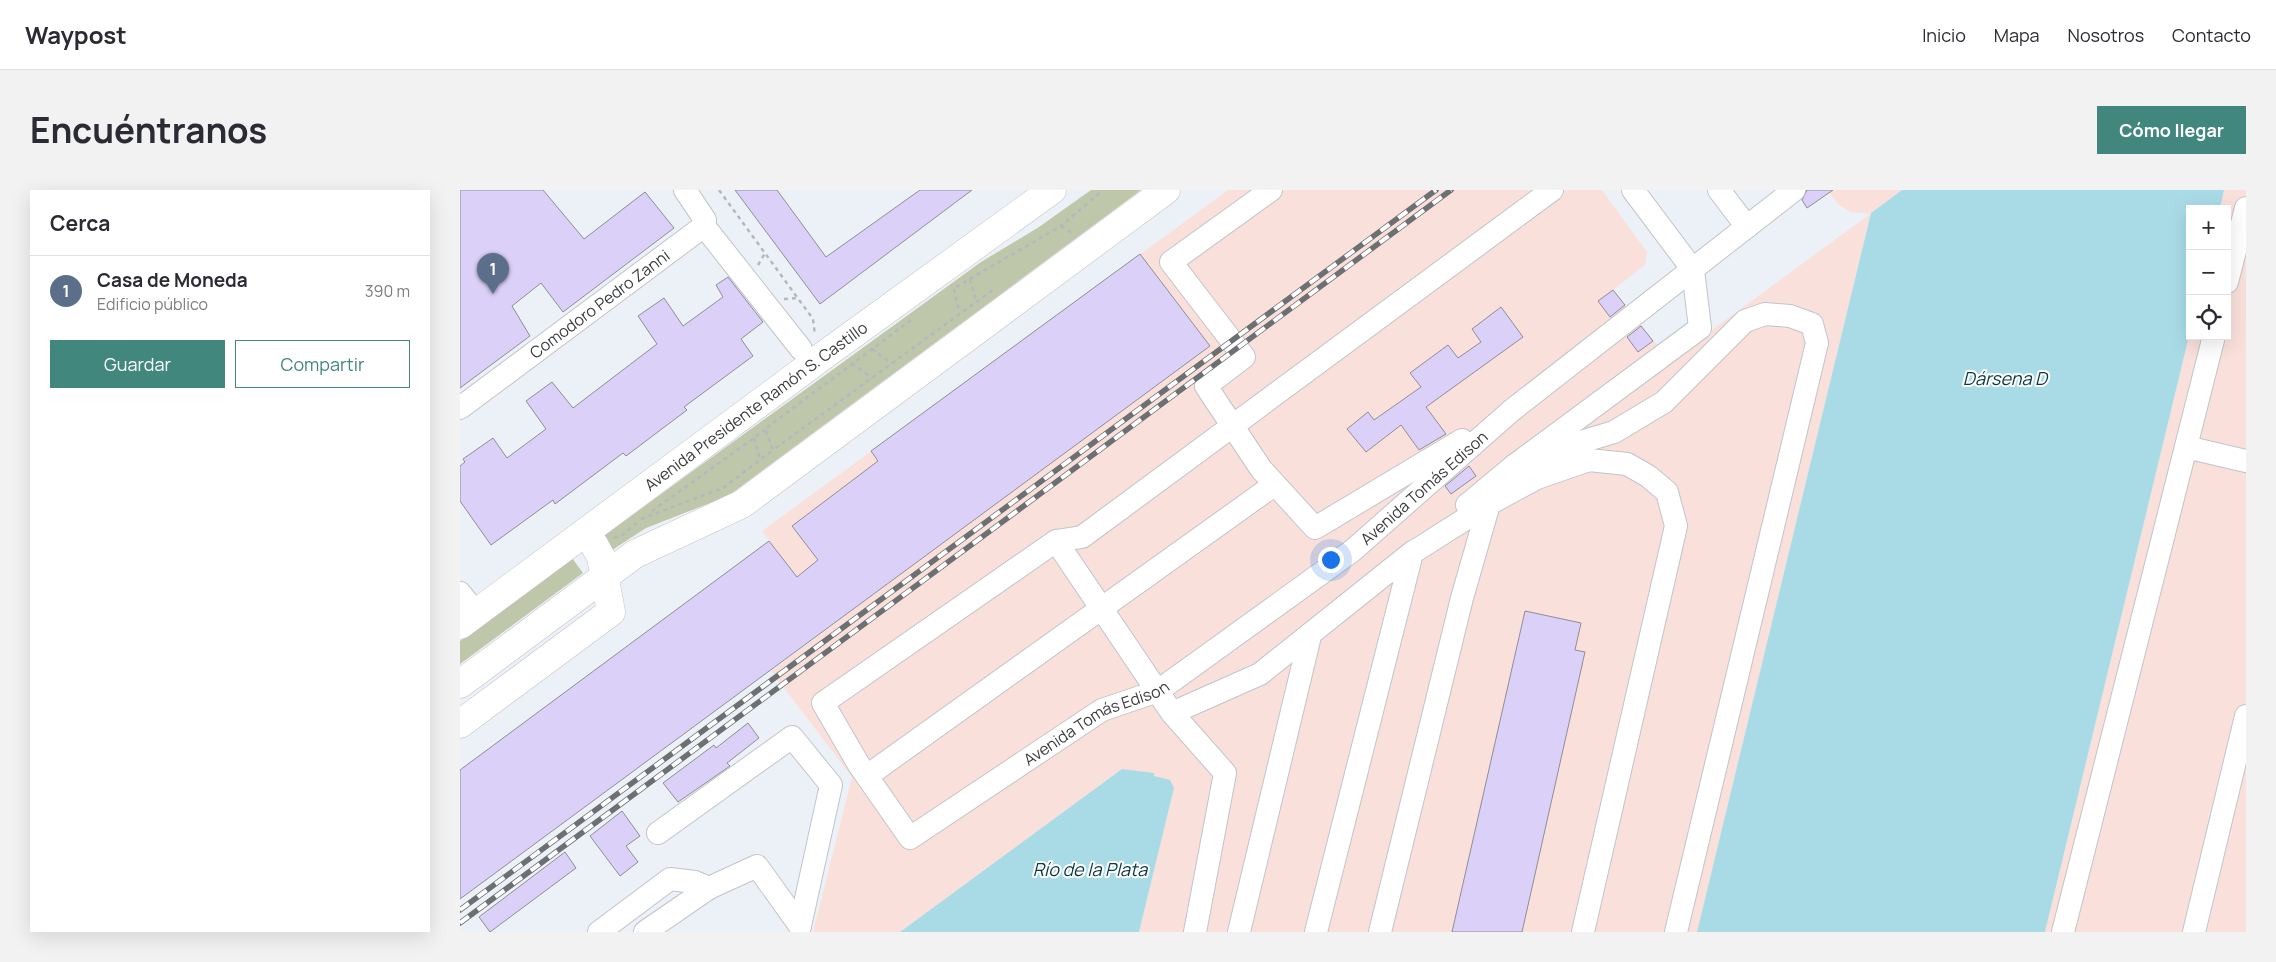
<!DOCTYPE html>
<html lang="es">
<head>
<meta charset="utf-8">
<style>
	body { margin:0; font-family:Manrope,sans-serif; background:#f2f2f3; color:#2b2b33 }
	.controls { position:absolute; right:15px; top:15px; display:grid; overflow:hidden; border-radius:0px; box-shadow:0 5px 20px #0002 }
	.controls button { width:45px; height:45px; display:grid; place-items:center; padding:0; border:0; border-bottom:1px solid #e1e1e2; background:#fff; color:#2b2b33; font:25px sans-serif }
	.you { position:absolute; left:870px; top:369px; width:18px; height:18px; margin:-12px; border:4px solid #fff; border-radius:50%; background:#1a73e8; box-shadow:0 0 0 8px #1a73e833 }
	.badge { display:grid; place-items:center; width:32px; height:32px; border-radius:50%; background:#41877e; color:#fff; font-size:16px; font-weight:700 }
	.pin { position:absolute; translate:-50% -41px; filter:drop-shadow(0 1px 2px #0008) }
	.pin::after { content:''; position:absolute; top:26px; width:18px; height:15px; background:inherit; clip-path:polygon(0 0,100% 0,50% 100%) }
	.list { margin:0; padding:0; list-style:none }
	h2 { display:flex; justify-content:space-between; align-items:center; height:65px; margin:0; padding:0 20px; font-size:21px }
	h2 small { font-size:16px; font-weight:400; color:#7c7c81 }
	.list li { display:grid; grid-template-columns:32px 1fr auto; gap:15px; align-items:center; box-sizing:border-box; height:70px; padding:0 20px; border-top:1px solid #e1e1e2 }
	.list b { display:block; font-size:19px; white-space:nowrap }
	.list p { margin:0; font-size:16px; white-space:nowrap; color:#7c7c81 }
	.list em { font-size:16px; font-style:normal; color:#7c7c81 }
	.actions { display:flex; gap:10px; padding:15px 20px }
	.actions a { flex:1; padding:11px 0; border:1px solid #41877e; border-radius:0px; text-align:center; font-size:18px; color:#41877e }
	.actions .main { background:#41877e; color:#fff }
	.icon { flex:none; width:28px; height:28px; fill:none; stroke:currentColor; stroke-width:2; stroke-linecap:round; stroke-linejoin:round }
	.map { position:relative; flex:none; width:1786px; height:742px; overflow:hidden; border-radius:0px }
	header { display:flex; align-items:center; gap:30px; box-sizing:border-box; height:70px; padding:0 25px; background:#fff; border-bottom:1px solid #e1e1e2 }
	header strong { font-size:24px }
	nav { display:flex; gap:28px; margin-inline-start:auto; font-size:18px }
	.intro { display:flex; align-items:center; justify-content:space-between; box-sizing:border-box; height:120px; padding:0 30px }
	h1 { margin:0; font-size:35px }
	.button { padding:12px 22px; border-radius:0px; background:#41877e; color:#fff; font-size:18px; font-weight:700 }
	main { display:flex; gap:30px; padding:0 30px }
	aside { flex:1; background:#fff; border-radius:0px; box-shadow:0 5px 20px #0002 }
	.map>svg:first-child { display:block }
	.industrial { fill:#fae0db }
	.green { fill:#bec7aa }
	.water { fill:#a9dbe7 }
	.building { fill:#dbd1f8; stroke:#8e8d93 }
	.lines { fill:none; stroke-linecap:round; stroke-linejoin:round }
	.minor-casing { stroke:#c0c4ca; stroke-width:24 }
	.major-casing { stroke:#c0c4ca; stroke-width:29 }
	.path { stroke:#b4b8bd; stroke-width:2.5; stroke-dasharray:4 4; stroke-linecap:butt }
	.minor { stroke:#fff; stroke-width:22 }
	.major { stroke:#fff; stroke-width:28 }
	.rail-casing { stroke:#6d7073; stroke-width:5.5 }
	.rail { stroke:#fefefe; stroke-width:4; stroke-dasharray:11; stroke-linecap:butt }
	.labels { text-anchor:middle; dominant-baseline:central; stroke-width:4; stroke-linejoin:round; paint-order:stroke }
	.street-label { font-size:16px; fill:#3a3c3e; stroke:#fefefe }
	.water-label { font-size:18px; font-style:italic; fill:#0a3942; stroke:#fefefe }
</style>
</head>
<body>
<header>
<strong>Waypost</strong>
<nav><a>Inicio</a><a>Mapa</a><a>Nosotros</a><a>Contacto</a></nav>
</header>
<div class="intro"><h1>Encuéntranos</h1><a class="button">Cómo llegar</a></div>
<main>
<aside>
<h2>Cerca<small></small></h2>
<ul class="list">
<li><span class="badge" style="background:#5c6f8a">1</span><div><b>Casa de Moneda</b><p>Edificio público</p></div><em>390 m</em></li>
</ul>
<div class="actions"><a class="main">Guardar</a><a>Compartir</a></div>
</aside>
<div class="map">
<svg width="1786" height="742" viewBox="0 0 1786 742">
	<rect width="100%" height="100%" fill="#ecf1f7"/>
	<path class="industrial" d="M768 0H1142L1187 62 1185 75 1153 100 1199 157 1215 167 1410 24 1391 22 1379 15 1369 3 1357 0H1442L1411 23 1237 742H679L714 598 693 586 694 584 662 579 440 742H353L392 587 311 481 382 428 346 380 337 387 302 341Z
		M1764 0H1786V742H1585L1730 142V146H1767V19H1760Z"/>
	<path class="green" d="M631 0H681L268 306 186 338 149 362 142 347 521 72 579 37Z
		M112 368 123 383 0 474V451Z"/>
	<path class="water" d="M1442 0H1764L1760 19H1730V142L1585 742H1237L1411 23Z
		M662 579 694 583V586L710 590 714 598 679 742H440Z"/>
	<path class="building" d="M0 0H83L124 49 185 2 214 38 103 122 81 93 52 116 70 146 0 198Z
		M275 0H317L366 67 460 0H512L360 114Z
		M1347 0H1373L1347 18 1342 10Z
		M680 64 750 156 0 709V580L309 351 337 387 358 370 332 336 418 271 411 261Z
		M268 87 303 132 281 149 293 166 224 217 227 220 166 266 163 263 95 314 93 310 31 355 0 311V276L5 272 3 269 33 248 47 268 86 239 66 211 92 192 113 218 197 154 178 126 204 108 223 136 263 107 256 95Z
		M1153 100 1165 115 1150 127 1138 111Z
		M1041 117 1063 147 966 217 986 244 959 260 941 235 906 262 887 239 908 222 914 230 961 197 950 183 988 155 998 168 1021 152 1012 139Z
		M1181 136 1193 151 1178 162 1167 147Z
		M1009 276 1016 286 991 304 985 296Z
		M1065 421 1121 433 1115 460 1125 462 1062 742H992Z
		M288 533 299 548 267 573 270 576 218 612 203 593 254 555 256 558Z
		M162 621 180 646 166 656 178 672 160 686 130 646Z
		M105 662 116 678 30 742 19 727Z"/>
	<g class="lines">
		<g class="minor-casing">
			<g id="minor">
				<path d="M811 0 711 72 784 167 746 196 801 279 855 338 1002 250"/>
				<path id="s1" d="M1092 0 622 347 596 351 363 513 399 575 450 648 642 520 698 501 892 361 1051 221 1334 0"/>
				<path d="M1259 0 1287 37"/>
				<path d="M244 36 341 159"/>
				<path d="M1767 92 1786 18"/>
				<path id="s2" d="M0 218 244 36 245 30 225 0"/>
				<path d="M1726 257 1786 271"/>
				<path d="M1055 275 1094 260 1154 242 1204 212 1285 131 1305 124 1330 126 1352 134 1357 153 1216 742"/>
				<path d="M1007 315 1055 275 1240 138 1233 80 1173 0"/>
				<path d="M596 351 712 523 765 583 735 742"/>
				<path d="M0 403 16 423"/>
				<path d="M712 523 800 484 954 361"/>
				<path d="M407 586 814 295"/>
				<path d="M198 643 332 547 371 595 340 736"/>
				<path d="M139 742 210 689 235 692 249 698 297 676 340 736"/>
				<path d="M185 742 249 698"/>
				<path d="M779 742 850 446"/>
				<path d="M856 742 952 363 1029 314 1077 288 1129 270 1167 274 1188 286 1207 302 1216 336 1123 742"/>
				<path d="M920 742 1002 408 1029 314"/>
				<path d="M1603 742 1754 146"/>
				<path d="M1734 742 1786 526"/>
			</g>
		</g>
		<g class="major-casing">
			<g id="major">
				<path id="s3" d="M0 435 367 163 592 0"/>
				<path d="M0 494 175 364 282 314 706 0"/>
				<path d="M0 534 151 422 141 367 127 342"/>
			</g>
		</g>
		<path class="path" d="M259 0 353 129 355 145
			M601 36 612 43
			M298 75 305 63
			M510 89 516 111
			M496 97 601 36 643 0
			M494 99 499 121
			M324 109 337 108
			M451 130 305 239 313 260 534 99
			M412 159 432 174
			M392 173 412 188
			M294 248 300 269
			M192 321 305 240
			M181 329 263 298 313 260
			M154 348 161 346 180 330"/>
		<use href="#minor" class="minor"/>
		<use href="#major" class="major"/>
		<g class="rail-casing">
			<path id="rail" d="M0 720 976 0
				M0 733 991 0"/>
		</g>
		<use href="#rail" class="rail"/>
	</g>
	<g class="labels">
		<g class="street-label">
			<text stroke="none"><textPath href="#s2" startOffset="174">Comodoro Pedro Zanni</textPath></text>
			<text stroke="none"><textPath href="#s3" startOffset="368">Avenida Presidente Ramón S. Castillo</textPath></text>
			<text stroke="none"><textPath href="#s1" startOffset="1680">Avenida Tomás Edison</textPath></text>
			<text stroke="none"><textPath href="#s1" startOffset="1275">Avenida Tomás Edison</textPath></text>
		</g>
		<g class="water-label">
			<text x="1545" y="188">Dársena D</text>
			<text x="630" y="679">Río de la Plata</text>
		</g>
	</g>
</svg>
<div class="controls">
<button>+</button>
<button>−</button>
<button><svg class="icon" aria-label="locate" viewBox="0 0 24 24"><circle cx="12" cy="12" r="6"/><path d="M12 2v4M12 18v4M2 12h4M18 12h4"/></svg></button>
</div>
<div class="you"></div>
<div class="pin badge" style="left:33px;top:104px;background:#5c6f8a">1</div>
</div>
</main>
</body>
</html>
